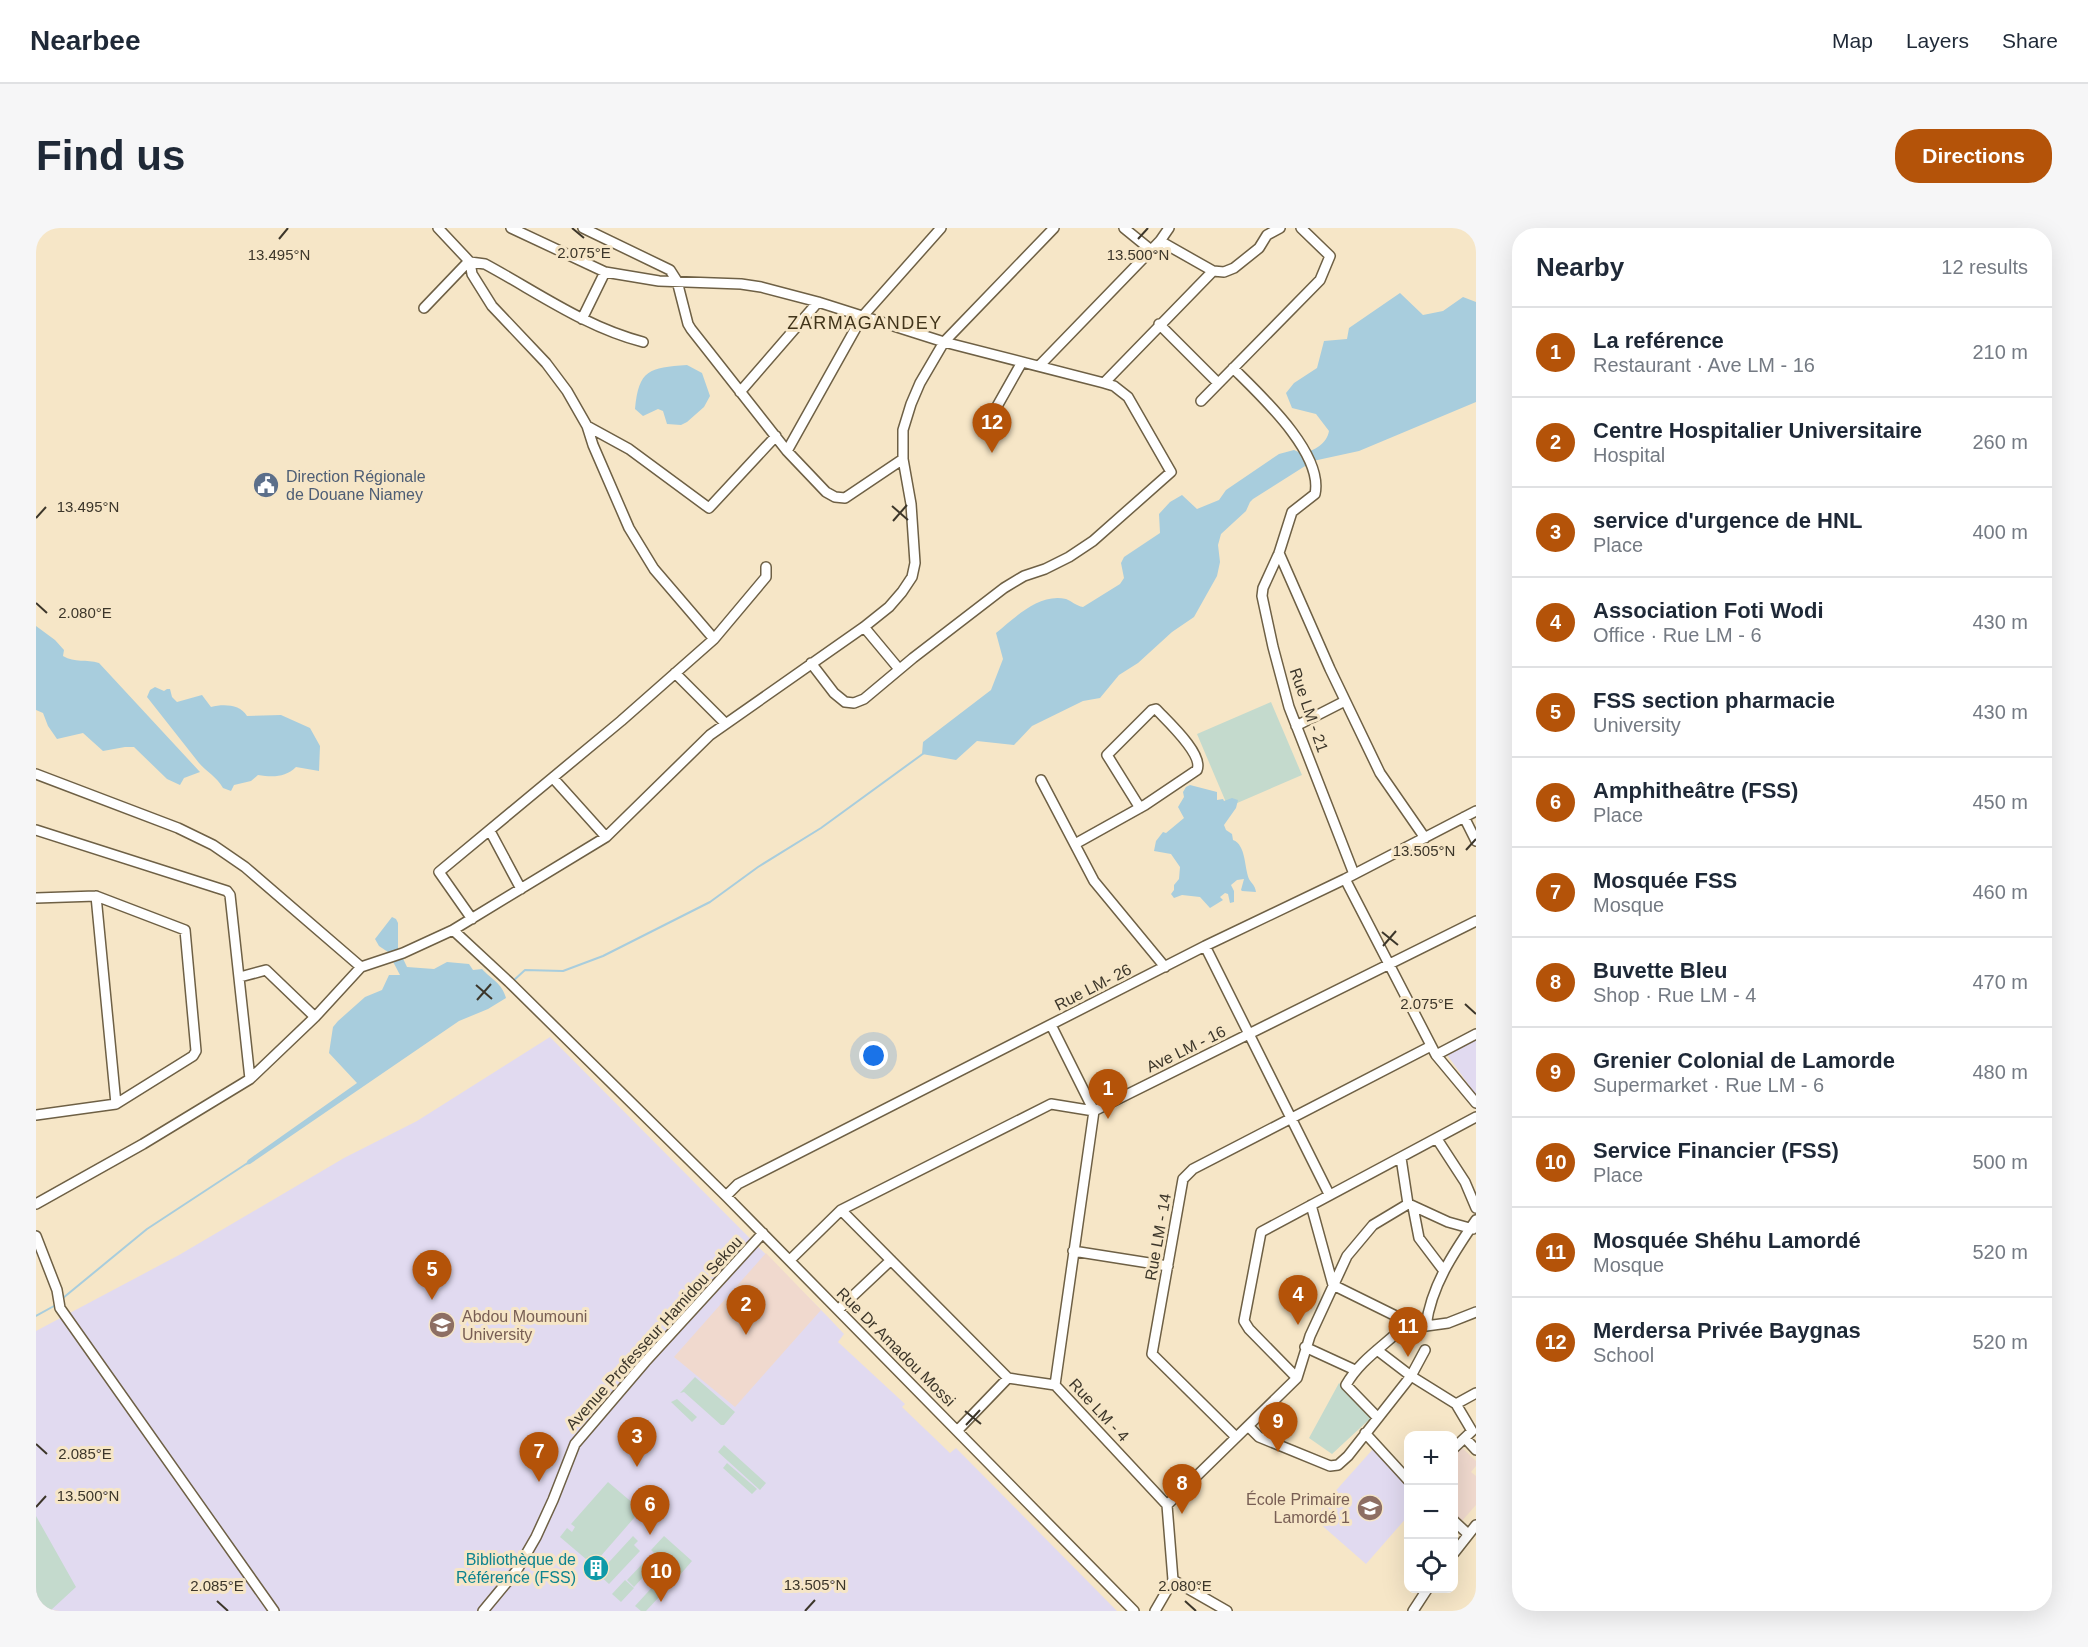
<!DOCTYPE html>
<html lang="en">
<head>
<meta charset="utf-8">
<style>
	body { margin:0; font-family:Helvetica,sans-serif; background:#f6f6f7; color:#1f2937 }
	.controls { position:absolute; right:18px; bottom:18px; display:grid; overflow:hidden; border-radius:12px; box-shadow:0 6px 24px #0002 }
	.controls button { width:54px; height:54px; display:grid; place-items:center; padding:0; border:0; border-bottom:2px solid #e0e1e3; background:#fff; color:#1f2937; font:30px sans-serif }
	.you { position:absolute; left:838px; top:828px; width:21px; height:21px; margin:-15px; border:4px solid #fff; border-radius:50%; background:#1a73e8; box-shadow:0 0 0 9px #1a73e833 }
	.badge { display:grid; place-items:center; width:39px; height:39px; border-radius:50%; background:#b45309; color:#fff; font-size:20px; font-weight:700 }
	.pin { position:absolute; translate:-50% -50px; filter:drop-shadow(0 2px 3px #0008) }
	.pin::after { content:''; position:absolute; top:32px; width:21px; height:18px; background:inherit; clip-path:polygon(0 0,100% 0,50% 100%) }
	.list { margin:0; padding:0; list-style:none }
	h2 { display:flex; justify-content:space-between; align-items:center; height:78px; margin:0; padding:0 24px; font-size:26px }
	h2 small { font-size:20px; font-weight:400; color:#747a83 }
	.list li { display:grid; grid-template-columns:39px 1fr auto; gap:18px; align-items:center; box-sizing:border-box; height:90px; padding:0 24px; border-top:2px solid #e0e1e3 }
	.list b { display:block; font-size:22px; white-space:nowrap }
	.list p { margin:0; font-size:20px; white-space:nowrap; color:#747a83 }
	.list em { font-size:20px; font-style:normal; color:#747a83 }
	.icon { flex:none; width:33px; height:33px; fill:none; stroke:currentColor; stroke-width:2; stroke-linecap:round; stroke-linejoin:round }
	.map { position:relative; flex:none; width:1440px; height:1383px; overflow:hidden; border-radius:24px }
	header { display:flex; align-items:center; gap:36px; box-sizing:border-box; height:84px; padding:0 30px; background:#fff; border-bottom:2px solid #e0e1e3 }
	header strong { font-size:28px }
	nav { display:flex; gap:33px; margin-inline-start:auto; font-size:21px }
	.intro { display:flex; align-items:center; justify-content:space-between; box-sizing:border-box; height:144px; padding:0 36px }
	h1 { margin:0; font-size:42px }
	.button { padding:15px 27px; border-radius:24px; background:#b45309; color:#fff; font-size:21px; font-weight:700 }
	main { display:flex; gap:36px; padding:0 36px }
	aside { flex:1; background:#fff; border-radius:24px; box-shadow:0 6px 24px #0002 }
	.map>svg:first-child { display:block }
	.education { fill:#e1daf0 }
	.medical { fill:#f0d9ce }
	.green { fill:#c4dacd }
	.water { fill:#a8cddd }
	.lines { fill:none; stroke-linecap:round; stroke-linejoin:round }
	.stream { stroke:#a8cddd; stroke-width:2 }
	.minor-casing { stroke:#6e6045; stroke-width:12 }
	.minor { stroke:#fff; stroke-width:9 }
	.ticks { fill:none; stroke:#3c362a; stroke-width:2 }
	.labels { text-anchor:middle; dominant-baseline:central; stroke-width:6; stroke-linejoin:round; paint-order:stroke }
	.service-label { font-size:16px; fill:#4e5e75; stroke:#f6e6c7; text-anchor:start }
	.street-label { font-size:16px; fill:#3c362a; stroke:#f6e6c7 }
	.education-label { font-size:16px; fill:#785e54; stroke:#f6e6c7; text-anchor:start }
	.culture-label { font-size:16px; fill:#0d838f; stroke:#f6e6c7; text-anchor:end }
	.neighbourhood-label { font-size:18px; letter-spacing:1.5px; fill:#42351b; stroke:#f6e6c7 }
	.ticks-label { font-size:15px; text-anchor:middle; fill:#3c362a; stroke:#f6e6c7; stroke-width:6; stroke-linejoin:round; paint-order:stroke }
</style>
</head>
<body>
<header>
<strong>Nearbee</strong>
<nav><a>Map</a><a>Layers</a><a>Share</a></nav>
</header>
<div class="intro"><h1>Find us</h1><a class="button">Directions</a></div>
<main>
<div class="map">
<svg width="1440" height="1383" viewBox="0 0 1440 1383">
	<rect width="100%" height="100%" fill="#f6e6c7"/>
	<path class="education" d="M1440 807V867L1409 824Z
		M514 809 793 1090 808 1106 802 1114 869 1176 866 1179 914 1225 920 1220 1081 1383H0V1103L143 1027 308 930 381 893Z
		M1337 1221 1372 1260V1288L1330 1336 1282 1294 1287 1277Z"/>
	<path class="medical" d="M730 1025 785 1082 699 1179 638 1129Z
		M1423 1217 1440 1233V1238L1435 1244 1440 1248V1277L1425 1294 1418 1288V1223Z"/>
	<path class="green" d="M1235 474 1266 547 1192 579 1161 506Z
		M659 1149 699 1184 688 1197H685L648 1164 644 1165Z
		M1303 1155 1337 1188 1296 1226 1273 1210Z
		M641 1171 661 1189 656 1194 635 1174Z
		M688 1217 730 1255 724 1262 682 1224Z
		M691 1235 721 1261 716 1266 687 1240Z
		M572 1254 605 1282 557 1337 524 1309 531 1300 536 1304 539 1299 535 1296Z
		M0 1288 40 1359 14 1383H0Z
		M597 1308 602 1313 598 1317 604 1323 573 1356 562 1346Z
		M628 1308 656 1333 643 1348 615 1322Z
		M613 1329 620 1335 598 1359 591 1352Z
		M631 1343 636 1347 634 1350 638 1353 610 1383H605L599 1378Z
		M589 1352 598 1360 585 1374 576 1366Z"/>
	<path class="water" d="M1364 65 1387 87 1407 83 1427 69 1440 74V174L1323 223 1277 233 1217 271 1214 274 1210 283 1185 306 1182 317 1184 334 1181 348 1158 389 1136 404 1102 435 1083 447 1064 470 1047 473 996 498 978 517 941 513 920 532 886 526 887 514 955 462 967 431 960 405C980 389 1003 365 1030 371 1036 373 1040 378 1047 379L1084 356 1088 350 1085 335 1088 329 1124 305 1123 286 1134 274 1146 267 1161 281 1183 272 1190 262 1243 226 1258 222 1267 226C1278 222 1291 216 1293 203L1280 186 1256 180 1250 165 1258 155 1281 140 1288 113 1311 111 1313 100Z
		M651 137 666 145 674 168 668 179 651 194 645 197 631 196 627 183 622 181 607 188 599 181C603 141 613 140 651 137Z
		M0 398 19 412 28 422 27 428C39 435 50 431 63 435L164 544 148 550 144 557 131 551 98 519H89L67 523 47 505 21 511 12 498 7 485 0 482Z
		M119 459 128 463 131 461H134L136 469 141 474 166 467 175 479C187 476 204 476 211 488L245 487 274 500 284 518 283 543 260 539C249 550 236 549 222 547L215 553 198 557 195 563 187 560C181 549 171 544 163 535L111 469 114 462Z
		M1154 557 1181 564V572L1187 571 1188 573 1196 570 1202 572 1200 580 1188 597 1190 602 1196 606 1197 612C1210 617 1208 638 1213 651 1216 656 1219 657 1220 664L1206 663 1205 662 1208 651 1201 652 1195 657 1198 663V674L1194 675 1192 666 1189 665 1184 669 1187 672 1174 680 1164 669 1146 667 1138 670 1135 666 1138 662V657L1143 651 1144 639 1135 626 1118 623 1120 613 1127 604 1130 605 1148 590 1142 579 1148 569 1147 564 1150 559Z
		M356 689 360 691 362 695V720L371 739 398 741 411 734 433 736 437 742 446 741C456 752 466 755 470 770L452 781 423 793 214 936 209 937 212 932 321 855 293 825 297 799 302 793 329 769 346 762 353 747H364L352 724 343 718 339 711Z"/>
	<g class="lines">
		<path class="stream" d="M477 753 489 742 527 743 567 728 674 674 722 639 785 600 888 525
			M27 1070 111 1001 210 936
			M0 1088 18 1078"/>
		<g class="minor-casing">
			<path id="minor" d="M402 0 434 34 449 36C501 64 549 99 607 114
				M475 0 569 44 623 53 705 56 725 59 782 74 908 114 1068 155 1078 158 1092 169 1135 244 1057 313 1033 329 1009 341 988 348 968 360 877 430 828 471 818 475 809 474 798 465 775 435
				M547 0 634 42 641 53 652 96 655 101 751 223 790 264 799 269 809 270 867 231
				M1088 0 1115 22
				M1124 13 1177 43
				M434 34 436 46 456 78 510 135 531 163 551 198 557 217 593 300 618 341 678 411
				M388 80 433 33
				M546 91 569 44
				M1123 96 1182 155
				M1003 138 1124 13 1133 0
				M1197 140C1223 166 1288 225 1279 266L1256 284 1243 325 1227 360 1226 368 1237 419 1253 479 1318 646
				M1068 155 1177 43 1188 44 1198 40 1223 20 1231 7 1244 0
				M704 164 782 74
				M1165 173 1284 52 1294 28 1265 0
				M955 189 986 134
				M551 198 593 221 673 280 740 208
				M751 223 826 89 905 0
				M1243 325 1294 441 1344 545 1389 610
				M828 399 863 441
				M639 445 689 495
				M1260 498 1309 473
				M0 546 142 600 177 617 209 639 325 739
				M517 550 570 609
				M1005 552 1058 653 1129 739
				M1428 589 1440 613
				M0 602 191 663 194 667 214 851
				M454 603 485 661
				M1039 616 1109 577 1161 542C1168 526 1130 492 1120 481L1116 482 1071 527 1104 580
				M1309 651 1400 827 1440 875
				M60 668 80 876
				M0 670 60 668 149 702 160 823 157 828 80 876 0 887
				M436 691 403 644 585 493 678 411 730 349V339
				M417 702 473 754 690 968 1098 1383
				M1169 718 1293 966
				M204 749 230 742 279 789
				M1015 797 1058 883
				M1400 827 1440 806
				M1058 883 1019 1157 1131 1277 1137 1352
				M1401 911 1429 954 1440 980
				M1365 930 1372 976
				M690 968 702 956 1169 718 1309 651 1440 583
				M0 976 107 916 214 851 279 789 325 739 367 725 417 702 570 609 674 507 828 399 853 379 866 364 876 349 879 335 875 276 867 231V202L875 176 884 155 908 114 1018 0
				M1275 977 1297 1057 1372 1094 1390 1098
				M1375 977 1412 994 1437 1001
				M1377 979 1383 1010 1408 1043
				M805 982 972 1150 1019 1157
				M1440 992C1418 1024 1395 1058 1390 1098L1412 1095 1440 1084
				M0 1008 21 1062 24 1080 238 1383
				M1037 1023 1132 1038
				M754 1032 805 982 1015 876 1058 883 1440 693
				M802 1082 855 1032
				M1269 1119 1319 1142
				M1341 1122 1375 1148 1420 1176 1436 1203 1418 1220
				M1261 1150 1213 1101 1208 1093 1225 1004 1440 889
				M1420 1176 1440 1165
				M1342 1190 1310 1157C1325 1130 1352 1116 1372 1094
				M1212 1198 1223 1209 1294 1238 1302 1237 1312 1228 1375 1148 1389 1122
				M921 1203 972 1150
				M1329 1205 1372 1252
				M1200 1209 1116 1126 1147 951 1157 941 1395 818
				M1429 1210 1440 1222
				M1131 1277 1261 1150 1274 1108 1311 1028 1337 997 1372 976
				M1418 1293 1432 1306
				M1418 1325 1440 1297
				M1137 1352 1191 1383
				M447 1383 481 1342 500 1309 517 1272 539 1216 609 1134 727 1005
				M1119 1383 1137 1352
				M1377 1383 1392 1360"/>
		</g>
		<use href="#minor" class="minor"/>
	</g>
	<path class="ticks" d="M536 0 548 10M243 11 252 0M1102 11 1112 0M856 278 872 292M0 290 10 279M857 293 871 277M0 375 11 385M1430 622 1440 611M1346 704 1362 717M1347 718 1360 703M440 757 456 771M441 772 455 756M1429 776 1440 786M929 1183 945 1196M930 1197 944 1182M0 1216 11 1226M0 1279 10 1268M181 1373 192 1383M1149 1373 1160 1383M769 1383 779 1372"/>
	<defs>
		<g id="civic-disc" transform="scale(1.35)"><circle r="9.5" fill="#5c6f8a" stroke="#f6e6c7"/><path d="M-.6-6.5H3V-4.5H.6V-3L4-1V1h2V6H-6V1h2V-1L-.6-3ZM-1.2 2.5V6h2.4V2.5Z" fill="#fff"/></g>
		<g id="university-disc" transform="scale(1.35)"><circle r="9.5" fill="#8d6e63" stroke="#f6e6c7"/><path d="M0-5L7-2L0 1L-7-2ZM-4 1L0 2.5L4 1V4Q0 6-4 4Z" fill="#fff"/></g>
		<g id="school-disc" transform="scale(1.35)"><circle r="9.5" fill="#8d6e63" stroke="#f6e6c7"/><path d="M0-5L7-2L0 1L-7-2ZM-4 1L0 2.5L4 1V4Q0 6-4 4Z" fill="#fff"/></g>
		<g id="building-disc" transform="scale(1.35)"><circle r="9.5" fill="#0f9aa8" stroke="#f6e6c7"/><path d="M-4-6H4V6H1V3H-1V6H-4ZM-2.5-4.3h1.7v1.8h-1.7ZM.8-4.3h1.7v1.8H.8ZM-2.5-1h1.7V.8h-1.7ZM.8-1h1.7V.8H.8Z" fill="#fff"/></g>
	</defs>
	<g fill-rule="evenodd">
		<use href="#civic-disc" x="230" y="257"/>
		<use href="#university-disc" x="406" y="1097"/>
		<use href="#school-disc" x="1334" y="1280"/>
		<use href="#building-disc" x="560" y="1340"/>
	</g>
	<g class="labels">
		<g class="service-label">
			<text x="250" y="248">Direction Régionale<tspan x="250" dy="18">de Douane Niamey</tspan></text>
		</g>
		<g class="street-label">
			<text transform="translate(1273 482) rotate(71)">Rue LM - 21</text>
			<text transform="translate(1057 759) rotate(-27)">Rue LM- 26</text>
			<text transform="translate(1150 821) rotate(-26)">Ave LM - 16</text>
			<text transform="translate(1122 1009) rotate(-80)">Rue LM - 14</text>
			<text transform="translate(618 1105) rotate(-48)">Avenue Professeur Hamidou Sekou</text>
			<text transform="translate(860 1119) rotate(45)">Rue Dr Amadou Mossi</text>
			<text transform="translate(1063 1182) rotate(47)">Rue LM - 4</text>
		</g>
		<g class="education-label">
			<text x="426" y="1088">Abdou Moumouni<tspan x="426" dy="18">University</tspan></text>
			<text x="1314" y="1271" text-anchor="end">École Primaire<tspan x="1314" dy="18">Lamordé 1</tspan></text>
		</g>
		<g class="culture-label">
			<text x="540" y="1331">Bibliothèque de<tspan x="540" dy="18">Référence (FSS)</tspan></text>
		</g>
		<g class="neighbourhood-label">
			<text x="829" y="95">ZARMAGANDEY</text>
		</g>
	</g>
	<g class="ticks-label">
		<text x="548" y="30">2.075°E</text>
		<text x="243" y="32">13.495°N</text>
		<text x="1102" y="32">13.500°N</text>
		<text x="52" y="284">13.495°N</text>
		<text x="49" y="390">2.080°E</text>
		<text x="1388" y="628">13.505°N</text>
		<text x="1391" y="781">2.075°E</text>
		<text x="49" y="1231">2.085°E</text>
		<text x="52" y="1273">13.500°N</text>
		<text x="779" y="1362">13.505°N</text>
		<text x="181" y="1363">2.085°E</text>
		<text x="1149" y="1363">2.080°E</text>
	</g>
</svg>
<div class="controls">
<button>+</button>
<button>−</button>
<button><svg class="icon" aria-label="locate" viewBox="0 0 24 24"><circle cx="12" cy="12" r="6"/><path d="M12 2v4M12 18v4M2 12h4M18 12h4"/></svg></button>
</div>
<div class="you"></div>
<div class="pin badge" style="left:1072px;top:891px">1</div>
<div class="pin badge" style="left:710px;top:1107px">2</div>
<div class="pin badge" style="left:601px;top:1239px">3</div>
<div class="pin badge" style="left:1262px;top:1097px">4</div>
<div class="pin badge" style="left:396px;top:1072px">5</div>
<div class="pin badge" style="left:614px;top:1307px">6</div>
<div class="pin badge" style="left:503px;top:1254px">7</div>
<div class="pin badge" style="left:1146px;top:1286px">8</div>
<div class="pin badge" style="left:1242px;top:1224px">9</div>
<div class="pin badge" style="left:625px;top:1374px">10</div>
<div class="pin badge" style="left:1372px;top:1129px">11</div>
<div class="pin badge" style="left:956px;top:225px">12</div>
</div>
<aside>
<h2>Nearby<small>12 results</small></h2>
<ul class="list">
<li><span class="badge">1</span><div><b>La reférence</b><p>Restaurant · Ave LM - 16</p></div><em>210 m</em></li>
<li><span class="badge">2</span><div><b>Centre Hospitalier Universitaire</b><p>Hospital</p></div><em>260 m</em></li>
<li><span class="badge">3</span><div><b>service d'urgence de HNL</b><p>Place</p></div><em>400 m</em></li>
<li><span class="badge">4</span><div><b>Association Foti Wodi</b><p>Office · Rue LM - 6</p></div><em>430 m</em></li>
<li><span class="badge">5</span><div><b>FSS section pharmacie</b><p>University</p></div><em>430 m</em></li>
<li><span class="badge">6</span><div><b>Amphitheâtre (FSS)</b><p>Place</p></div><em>450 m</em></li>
<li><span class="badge">7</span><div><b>Mosquée FSS</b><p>Mosque</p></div><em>460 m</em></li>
<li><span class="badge">8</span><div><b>Buvette Bleu</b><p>Shop · Rue LM - 4</p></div><em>470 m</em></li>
<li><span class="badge">9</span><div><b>Grenier Colonial de Lamorde</b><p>Supermarket · Rue LM - 6</p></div><em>480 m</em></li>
<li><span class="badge">10</span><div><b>Service Financier (FSS)</b><p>Place</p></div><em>500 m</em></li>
<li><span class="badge">11</span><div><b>Mosquée Shéhu Lamordé</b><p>Mosque</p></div><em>520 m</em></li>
<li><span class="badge">12</span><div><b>Merdersa Privée Baygnas</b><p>School</p></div><em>520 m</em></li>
</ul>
</aside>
</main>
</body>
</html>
